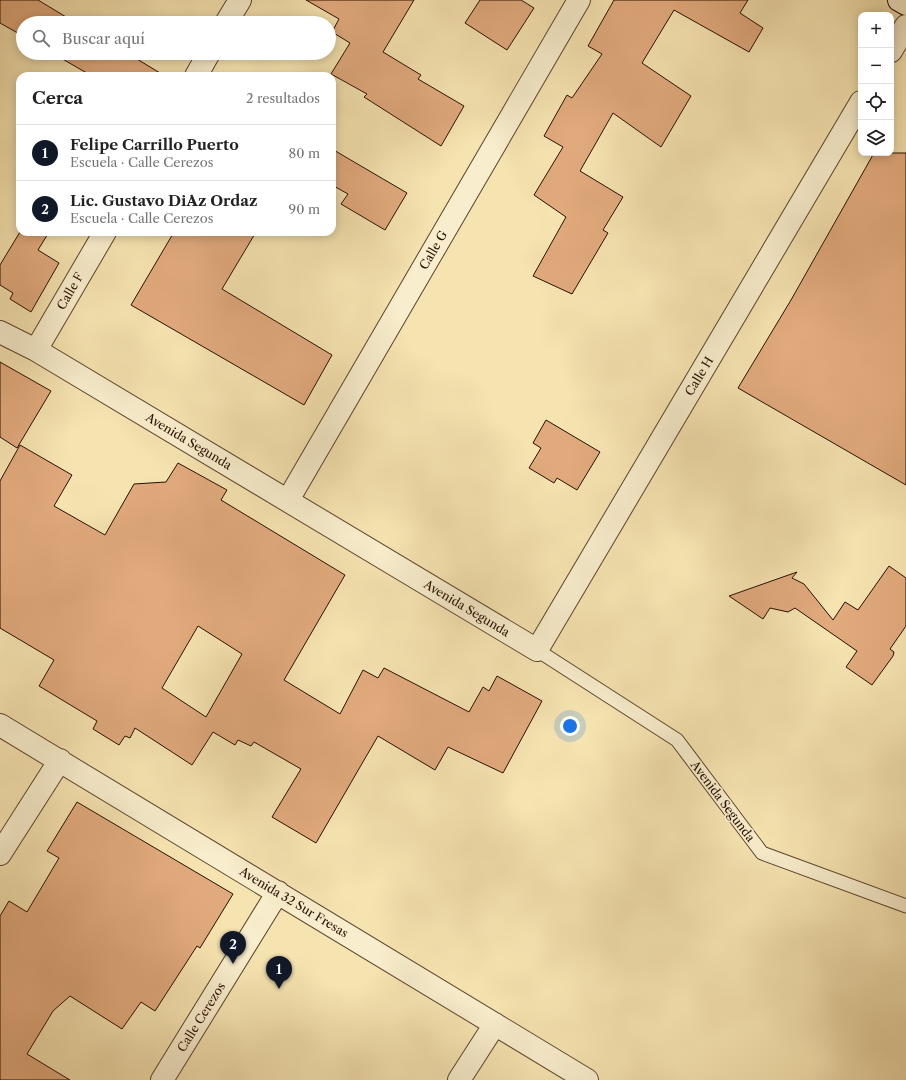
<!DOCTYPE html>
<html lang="es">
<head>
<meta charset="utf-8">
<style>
	body { margin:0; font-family:"Libre Caslon Text",serif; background:#f2f2f2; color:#222 }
	.controls { position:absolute; right:12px; top:12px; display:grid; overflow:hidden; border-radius:8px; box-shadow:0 2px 10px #0003 }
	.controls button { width:36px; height:36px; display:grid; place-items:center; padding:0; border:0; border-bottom:1px solid #e0e0e0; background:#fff; color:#222; font:20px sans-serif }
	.you { position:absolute; left:570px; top:726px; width:14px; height:14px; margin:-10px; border:3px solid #fff; border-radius:50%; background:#1a73e8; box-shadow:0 0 0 6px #1a73e833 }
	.badge { display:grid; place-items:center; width:26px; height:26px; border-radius:50%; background:#111827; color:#fff; font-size:13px; font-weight:700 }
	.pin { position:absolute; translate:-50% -33px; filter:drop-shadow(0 1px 2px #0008) }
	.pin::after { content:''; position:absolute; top:21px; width:14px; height:12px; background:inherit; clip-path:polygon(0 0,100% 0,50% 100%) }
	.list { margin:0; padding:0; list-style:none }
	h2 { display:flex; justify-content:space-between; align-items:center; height:52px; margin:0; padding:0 16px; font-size:17px }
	h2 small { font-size:13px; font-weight:400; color:#767676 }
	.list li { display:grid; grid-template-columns:26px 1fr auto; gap:12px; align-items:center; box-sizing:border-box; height:56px; padding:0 16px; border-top:1px solid #e0e0e0 }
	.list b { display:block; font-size:15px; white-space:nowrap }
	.list p { margin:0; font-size:13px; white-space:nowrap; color:#767676 }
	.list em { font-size:13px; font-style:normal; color:#767676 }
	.icon { flex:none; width:22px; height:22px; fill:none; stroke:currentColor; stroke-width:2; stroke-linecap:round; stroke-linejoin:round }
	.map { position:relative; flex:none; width:906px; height:1080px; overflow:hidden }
	.search { position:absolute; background:#fff; box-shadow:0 2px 10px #0003; left:16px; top:16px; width:320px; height:44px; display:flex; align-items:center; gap:10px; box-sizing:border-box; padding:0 14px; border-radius:22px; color:#767676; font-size:15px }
	.panel { position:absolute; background:#fff; box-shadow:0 2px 10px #0003; left:16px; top:72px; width:320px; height:164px; border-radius:12px }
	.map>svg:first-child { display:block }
	.building { fill:#e1aa7d; stroke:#280f00; fill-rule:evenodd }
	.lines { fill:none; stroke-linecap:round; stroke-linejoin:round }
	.lane-casing { stroke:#5b442c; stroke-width:15 }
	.street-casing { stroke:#5b442c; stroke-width:24 }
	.secondary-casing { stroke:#280f00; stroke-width:24 }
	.lane { stroke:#f8edcc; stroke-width:13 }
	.street { stroke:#f8edcc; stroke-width:22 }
	.secondary { stroke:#f8edcc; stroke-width:22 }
	.labels { text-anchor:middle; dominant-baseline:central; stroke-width:3.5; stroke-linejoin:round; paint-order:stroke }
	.street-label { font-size:12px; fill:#280f00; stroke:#f8edcc }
</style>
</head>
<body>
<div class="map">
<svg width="906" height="1080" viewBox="0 0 906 1080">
	<rect width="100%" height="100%" fill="#f5e3b0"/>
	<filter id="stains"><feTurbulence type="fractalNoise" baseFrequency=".005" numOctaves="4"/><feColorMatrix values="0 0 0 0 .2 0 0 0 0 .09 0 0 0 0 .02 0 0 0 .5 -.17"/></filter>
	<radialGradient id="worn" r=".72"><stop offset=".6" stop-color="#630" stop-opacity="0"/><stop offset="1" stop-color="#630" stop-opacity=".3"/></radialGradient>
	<path class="building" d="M0 0H38L76 23H23V36L0 23Z
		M306 0H414L383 52 421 75 418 79 464 106 441 146 364 97 367 94 331 74 350 43 332 32 339 19Z
		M480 0H521L534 8 507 50 465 23Z
		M614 0H748L740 13 763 28 749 52 674 10 642 63 691 96 661 147 613 113 580 171 623 197 603 230 608 233 572 294 533 276 566 217 534 195 563 147 544 136 567 95 572 98 602 54 588 46Z
		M52 53H127L165 76H92Z
		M332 149 407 193 385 230 341 204 348 194 332 185Z
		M874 153H906V485L738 388 791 300Z
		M20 232H49L38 250 59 263 31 312 10 299 13 293 0 285V265Z
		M174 232H256L222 289 332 355 304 405 131 305Z
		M0 362 51 391 17 448 0 437Z
		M546 420 600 452 577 490 557 478 554 483 529 468 541 448 533 443Z
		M20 445 72 475 54 506 105 535 134 484 166 482 178 463 227 490 221 500 345 575 284 680 340 714 363 670 378 678 384 668 469 712 483 687 489 691 497 676 542 701 503 773 448 747 435 770 378 736 316 843 272 817 301 769 254 742 251 746 238 740 235 745 213 732 192 765 135 728 130 738 125 736 119 745 93 729 97 721 39 686 54 660 0 628V481ZM198 626 242 654 206 717 162 688Z
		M889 566 906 578V626L890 649 894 652 893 656 872 685 846 667 857 651 795 608 788 612 770 608 763 619 729 596 797 572 792 578 804 584 833 620 845 602 858 610Z
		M77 802 233 894 200 948 197 946 155 1011 141 1002 122 1029 70 996 53 1011 27 1054 70 1080H0V916L9 901 27 912 59 858 47 851Z"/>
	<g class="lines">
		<g class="lane-casing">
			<path id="lane" d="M537 650 677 740 762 853 906 906"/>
		</g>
		<g class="street-casing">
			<path id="street" d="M226 23 240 0
				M891 51 906 26
				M196 76 209 53
				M0 332 36 350 537 650 861 102
				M36 350 105 232
				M288 500 579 0
				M0 725 587 1080
				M0 854 60 760
				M162 1080 278 892
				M459 1080 495 1024"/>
		</g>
		<g class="secondary-casing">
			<path id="secondary" d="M899 0 906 4"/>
		</g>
		<use href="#lane" class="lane"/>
		<use href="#street" class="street"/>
		<use href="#secondary" class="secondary"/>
	</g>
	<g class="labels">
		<g class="street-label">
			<text transform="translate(433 250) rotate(-60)">Calle G</text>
			<text transform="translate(70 291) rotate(-60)">Calle F</text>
			<text transform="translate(699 376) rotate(-59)">Calle H</text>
			<text transform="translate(189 441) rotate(31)">Avenida Segunda</text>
			<text transform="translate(467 608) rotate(31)">Avenida Segunda</text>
			<text transform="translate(723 801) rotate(53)">Avenida Segunda</text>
			<text transform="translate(294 902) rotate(31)">Avenida 32 Sur Fresas</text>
			<text transform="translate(201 1017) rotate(-58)">Calle Cerezos</text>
		</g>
	</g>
	<rect width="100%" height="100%" filter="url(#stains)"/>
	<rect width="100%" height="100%" fill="url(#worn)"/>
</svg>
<div class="controls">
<button>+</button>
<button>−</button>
<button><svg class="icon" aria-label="locate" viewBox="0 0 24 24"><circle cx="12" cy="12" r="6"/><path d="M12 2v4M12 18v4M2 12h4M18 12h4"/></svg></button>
<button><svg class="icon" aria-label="layers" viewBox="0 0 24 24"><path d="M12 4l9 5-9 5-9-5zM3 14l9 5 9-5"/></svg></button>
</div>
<div class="you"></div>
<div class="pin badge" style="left:279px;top:989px">1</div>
<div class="pin badge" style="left:233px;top:964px">2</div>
<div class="search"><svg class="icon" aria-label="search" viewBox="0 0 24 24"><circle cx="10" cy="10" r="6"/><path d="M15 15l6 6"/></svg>Buscar aquí</div>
<section class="panel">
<h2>Cerca<small>2 resultados</small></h2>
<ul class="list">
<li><span class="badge">1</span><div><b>Felipe Carrillo Puerto</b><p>Escuela · Calle Cerezos</p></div><em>80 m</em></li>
<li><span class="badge">2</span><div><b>Lic. Gustavo DiAz Ordaz</b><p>Escuela · Calle Cerezos</p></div><em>90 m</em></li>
</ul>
</section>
</div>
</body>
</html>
